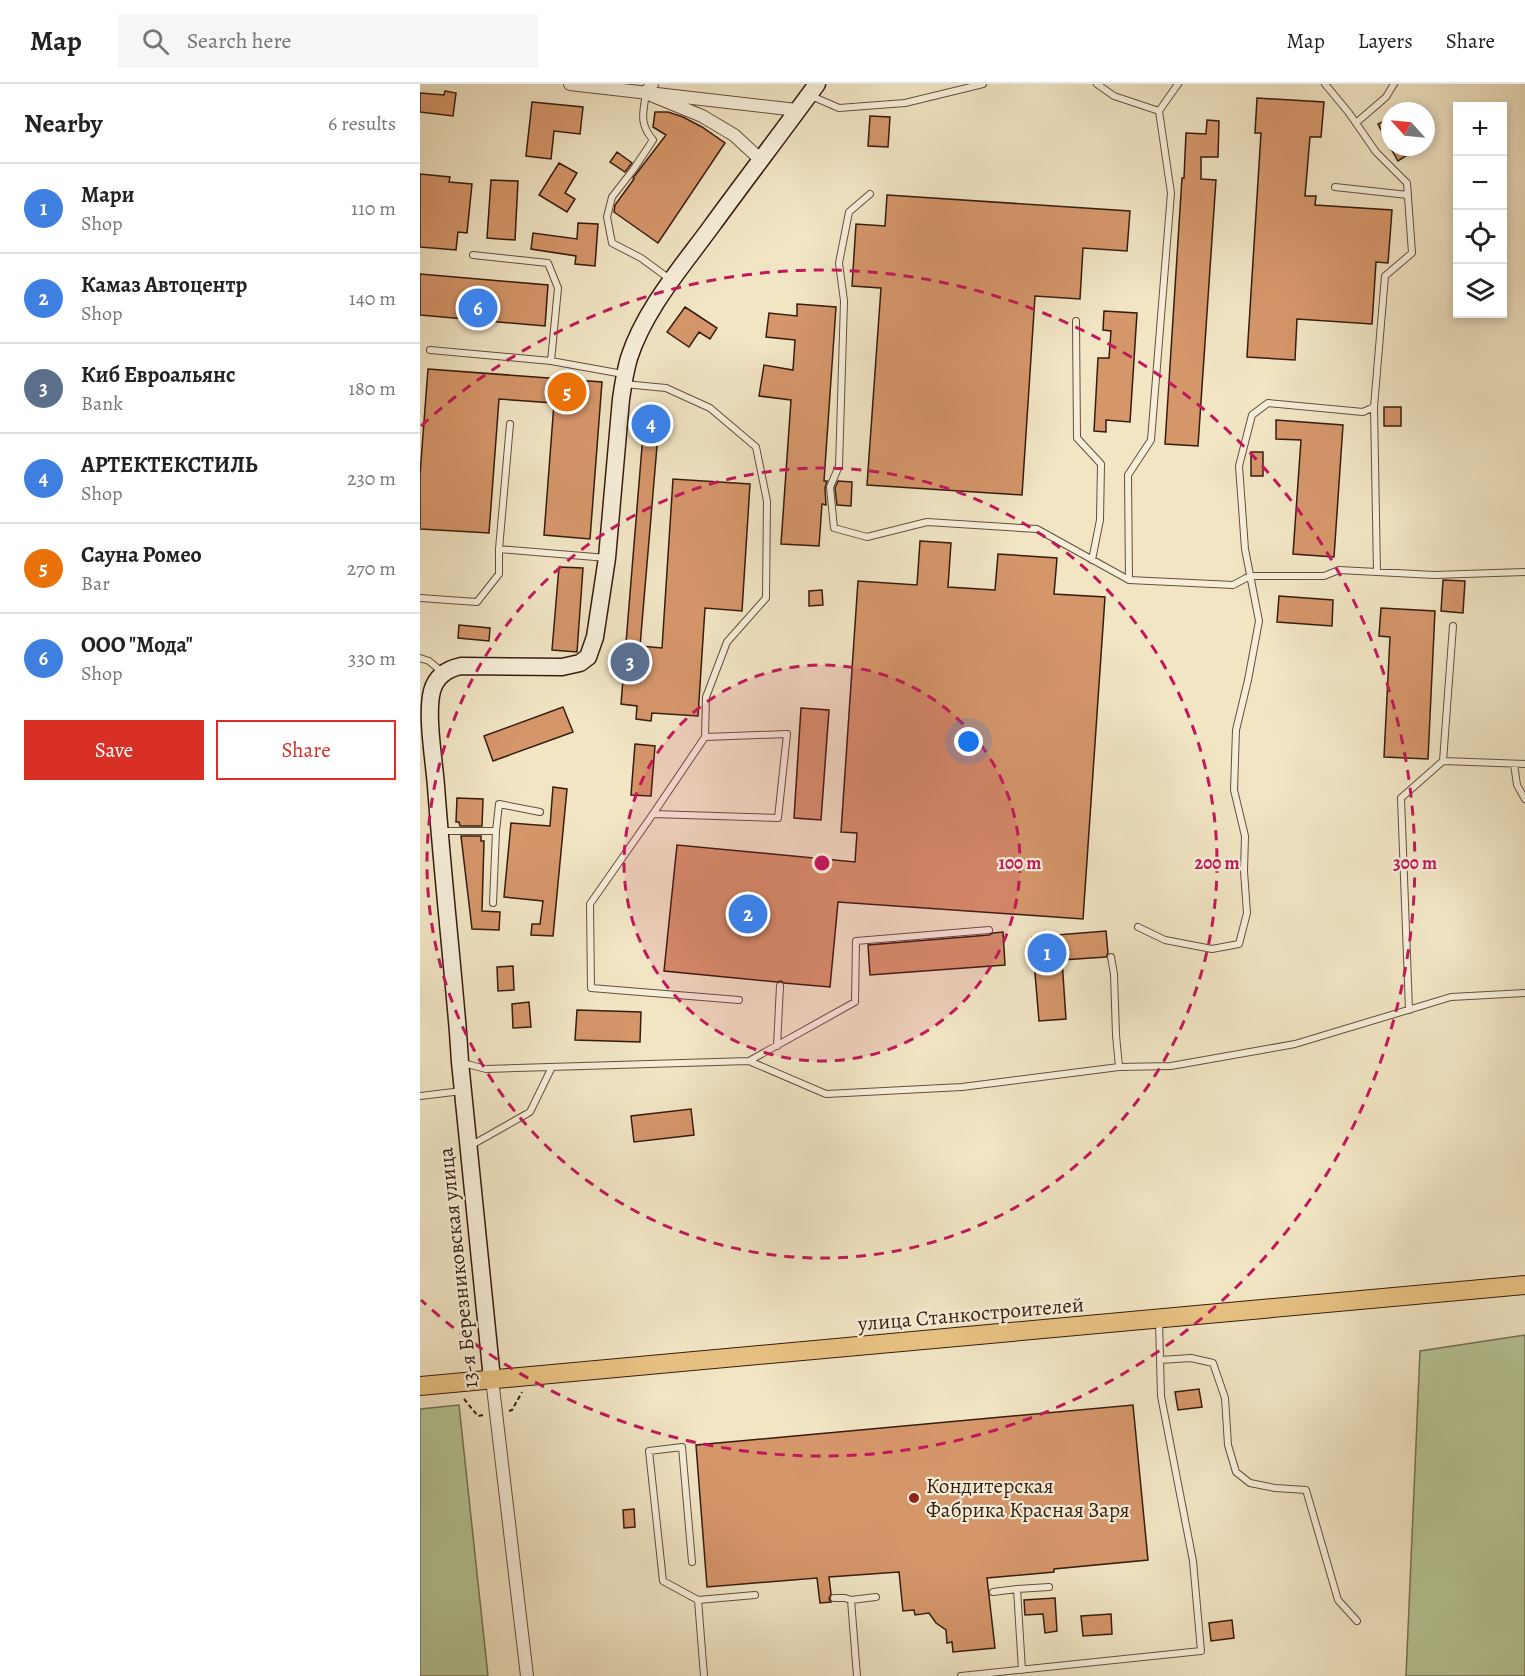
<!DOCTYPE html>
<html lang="en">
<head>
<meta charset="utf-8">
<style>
	body { margin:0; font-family:Alegreya,serif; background:#f6f6f6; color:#222 }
	.controls { position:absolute; right:18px; top:18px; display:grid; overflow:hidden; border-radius:0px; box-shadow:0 3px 9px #0003 }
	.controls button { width:54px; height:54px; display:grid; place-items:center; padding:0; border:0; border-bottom:2px solid #e0e0e0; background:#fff; color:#222; font:30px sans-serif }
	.compass { position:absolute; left:961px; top:18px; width:54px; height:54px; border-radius:50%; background:#fff; box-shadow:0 3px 9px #0003; rotate:297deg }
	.you { position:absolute; left:549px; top:658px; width:21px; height:21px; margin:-15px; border:4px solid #fff; border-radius:50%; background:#1a73e8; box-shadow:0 0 0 9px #1a73e833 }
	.badge { display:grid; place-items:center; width:39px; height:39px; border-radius:50%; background:#d93025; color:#fff; font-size:20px; font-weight:700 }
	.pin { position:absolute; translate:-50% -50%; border:3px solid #fff; box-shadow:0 2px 6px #0006 }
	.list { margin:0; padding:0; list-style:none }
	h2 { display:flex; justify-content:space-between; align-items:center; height:78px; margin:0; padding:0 24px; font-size:26px }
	h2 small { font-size:20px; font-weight:400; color:#767676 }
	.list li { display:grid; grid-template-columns:39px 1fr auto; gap:18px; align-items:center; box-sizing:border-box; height:90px; padding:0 24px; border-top:2px solid #e0e0e0 }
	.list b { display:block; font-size:22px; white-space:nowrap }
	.list p { margin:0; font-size:20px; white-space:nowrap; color:#767676 }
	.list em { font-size:20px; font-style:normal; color:#767676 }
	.actions { display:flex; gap:12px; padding:18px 24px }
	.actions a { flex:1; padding:14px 0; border:2px solid #d93025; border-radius:0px; text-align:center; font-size:21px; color:#d93025 }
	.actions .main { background:#d93025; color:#fff }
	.icon { flex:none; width:33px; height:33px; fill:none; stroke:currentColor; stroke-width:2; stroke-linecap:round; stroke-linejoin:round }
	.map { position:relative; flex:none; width:1105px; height:1592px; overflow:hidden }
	header { display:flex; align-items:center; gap:36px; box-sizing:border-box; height:84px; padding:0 30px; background:#fff; border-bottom:2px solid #e0e0e0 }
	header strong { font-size:28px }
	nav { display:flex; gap:33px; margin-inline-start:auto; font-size:21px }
	.search { width:420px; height:54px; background:#f6f6f6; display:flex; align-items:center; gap:15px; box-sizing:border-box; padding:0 21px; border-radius:0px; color:#767676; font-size:22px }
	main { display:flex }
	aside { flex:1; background:#fff }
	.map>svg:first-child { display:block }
	.green { fill:#b6c697; stroke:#767154; stroke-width:1.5 }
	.building { fill:#d5966a; stroke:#361c10; stroke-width:1.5 }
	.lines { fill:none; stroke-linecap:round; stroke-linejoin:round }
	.lane-casing { stroke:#654e3d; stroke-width:8 }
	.street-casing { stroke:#654e3d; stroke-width:14 }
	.secondary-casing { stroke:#361c10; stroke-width:19 }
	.primary-casing { stroke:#361c10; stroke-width:20 }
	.path { stroke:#361c10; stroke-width:2; stroke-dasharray:4.5 3; stroke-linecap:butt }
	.lane { stroke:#f6eed9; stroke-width:6 }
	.street { stroke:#f6eed9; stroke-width:12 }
	.secondary { stroke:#f6eed9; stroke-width:16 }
	.primary { stroke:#e8c282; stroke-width:18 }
	.ring { fill:none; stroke:#c2185b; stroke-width:3; stroke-dasharray:10 8 }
	.poi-dot { fill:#8f2418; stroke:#f6eed9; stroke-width:2 }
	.labels { text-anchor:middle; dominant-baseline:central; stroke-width:4.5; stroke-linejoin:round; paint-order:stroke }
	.street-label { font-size:21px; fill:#361c10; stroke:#f6eed9 }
	.poi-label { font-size:21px; fill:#361c10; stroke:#f6eed9; text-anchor:start }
	.centre { fill:#c2185b; stroke:#f6eed9; stroke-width:3 }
	.ring-label { font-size:18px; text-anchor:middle; font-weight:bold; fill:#c2185b; stroke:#f6eed9; stroke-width:4.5; stroke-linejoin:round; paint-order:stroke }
</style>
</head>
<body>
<header>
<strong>Map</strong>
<div class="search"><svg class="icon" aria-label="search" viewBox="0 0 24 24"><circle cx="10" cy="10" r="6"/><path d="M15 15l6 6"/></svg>Search here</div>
<nav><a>Map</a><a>Layers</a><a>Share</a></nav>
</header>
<main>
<aside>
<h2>Nearby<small>6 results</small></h2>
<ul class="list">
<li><span class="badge" style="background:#3f7fe0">1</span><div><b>Мари</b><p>Shop</p></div><em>110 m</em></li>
<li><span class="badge" style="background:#3f7fe0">2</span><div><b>Камаз Автоцентр</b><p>Shop</p></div><em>140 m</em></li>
<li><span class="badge" style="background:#5c6f8a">3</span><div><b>Киб Евроальянс</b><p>Bank</p></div><em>180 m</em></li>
<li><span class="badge" style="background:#3f7fe0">4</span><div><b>АРТЕКТЕКСТИЛЬ</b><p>Shop</p></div><em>230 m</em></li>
<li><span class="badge" style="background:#e8710a">5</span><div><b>Сауна Ромео</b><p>Bar</p></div><em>270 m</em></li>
<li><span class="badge" style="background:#3f7fe0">6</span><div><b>ООО &quot;Мода&quot;</b><p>Shop</p></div><em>330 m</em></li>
</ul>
<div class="actions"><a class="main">Save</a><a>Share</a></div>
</aside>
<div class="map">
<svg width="1105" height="1592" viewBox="0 0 1105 1592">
	<rect width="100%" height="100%" fill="#f1e5c4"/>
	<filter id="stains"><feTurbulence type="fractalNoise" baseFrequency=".00333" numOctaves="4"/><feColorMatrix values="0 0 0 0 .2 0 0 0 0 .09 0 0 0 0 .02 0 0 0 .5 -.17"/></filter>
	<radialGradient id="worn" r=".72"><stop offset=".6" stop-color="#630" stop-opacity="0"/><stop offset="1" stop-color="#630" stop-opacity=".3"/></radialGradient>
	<path class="green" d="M1105 1251V1592H986L1000 1267Z
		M39 1321 68 1592H0V1325Z"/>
	<path class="building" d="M25 7 36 9 33 32 0 28V9L24 11Z
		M837 14 904 18 901 53H890L885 112H896L895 121 972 126 968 179 956 178 952 240 877 235 875 276 827 273 841 49H835Z
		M112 18 163 23 160 50 134 47 131 75 106 72Z
		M235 28H248L263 33 282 43 305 59 238 159 194 128 195 121 214 95 213 94 246 51 233 43Z
		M450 32 470 33 468 63 448 62Z
		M970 34V63L958 40Z
		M787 36 799 37 798 73H781V95L796 96 778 362 745 360 762 94H764L766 49 786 50Z
		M970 63H985L989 70 978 77Z
		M197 68 212 79 205 88 190 78Z
		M139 79 157 89 145 109 155 115 147 128 119 111Z
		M0 90 30 93 29 98 52 100 47 149 38 148 36 166 0 163Z
		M71 96 98 97 95 156 67 154Z
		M467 111 710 127 707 167 663 164 660 215 615 212 602 411 447 401 461 204 432 202 436 140 465 142Z
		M158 139 178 140 175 182 155 180 156 172 111 165 113 149 157 155Z
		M0 190 128 201 125 242 0 231Z
		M377 220 416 223 404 397H407L405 404 406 421 402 420 399 462 361 460 371 316 339 312 344 281 373 286 375 256 346 253 349 229 377 232Z
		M265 223 297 244 290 255 279 248 269 263 247 248Z
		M684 227 717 229 710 338 686 336V348L674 347 678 274H689L691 247 683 246Z
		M8 285 182 298 170 455 124 451 134 319 79 315 69 449 0 445V391Z
		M964 323H981V342H964Z
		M225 326 240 327 220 562 242 564 253 395 330 400 322 527 285 524 278 632 232 629 231 637 216 635 217 622 201 620Z
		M856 336 923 341 914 473 873 470 881 356 856 355Z
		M831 368H843V392H831Z
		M418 397 432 398 431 422 417 421 415 404Z
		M500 457 531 459 528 503 575 506 578 470 637 474 634 510 685 513 663 835 418 818 410 903 364 899 361 897 357 898 244 887 257 761 435 778 437 749 421 748 438 497 497 501Z
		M139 483 163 484 157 568 132 566Z
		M1023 496 1045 497 1043 529 1021 527Z
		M402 506 403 521 389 522V507Z
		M859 512 913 516 912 542 857 538Z
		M961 524 1015 527 1008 675 964 673 970 553 959 552Z
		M39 541 70 544 69 557 38 554Z
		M143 623 153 648 73 677 64 652Z
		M381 624 409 626 401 736 374 734Z
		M215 660 235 662 231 712 211 711Z
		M133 703 147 705 133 852 111 851 112 840H120L123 817 84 813 91 739 130 742Z
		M37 714 63 715 62 742H40L39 738H36Z
		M41 752H61V757H64L62 827 80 828 79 846 52 845Z
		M686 847 688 869 686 873 642 876 646 935 619 937 612 853Z
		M583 848 585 881 450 891 448 861 569 851 573 849Z
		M93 882 94 906 78 907 77 883Z
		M109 918 111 943 93 944 92 920Z
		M157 926 221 928 220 958 155 956Z
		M271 1025 274 1051 214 1058 211 1032Z
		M779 1305 782 1323 758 1326 755 1308Z
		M713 1321 728 1476 634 1485V1488L567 1494 575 1564 533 1568 532 1558 527 1559 526 1546 516 1539 509 1529 495 1531 494 1526 483 1527 479 1488 409 1493 411 1510 409 1515 411 1518 400 1519 397 1494 287 1503 276 1361Z
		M214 1425 215 1443 204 1444 203 1426Z
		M635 1514 637 1547 625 1549 623 1530 605 1531 604 1516Z
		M691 1530 692 1550 663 1552 661 1532Z
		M812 1536 814 1554 791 1557 789 1539Z"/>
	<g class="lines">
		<g class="lane-casing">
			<path id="lane" d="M677 0 694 12 739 27 751 109 731 356 708 391 709 496
				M226 9C223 30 219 39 233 56L213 86 192 113 187 133 192 159 221 174 251 196
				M389 11 419 24 485 19 563 0
				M739 27 758 0
				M936 39 966 13 974 0
				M915 103 988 111
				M450 110 429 128 419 179 424 217 419 382 410 403 414 444 447 453 507 438 617 445 709 496 813 501 830 492H904L919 486 1014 491 1105 488
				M53 171 128 179 138 204 131 277 203 290
				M656 237 657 354 681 380 680 436 672 476
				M10 266 131 277
				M204 300 246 304 290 324 336 363 347 417 346 514 307 558 286 613 285 653 233 730 170 820 171 904 319 916
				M954 323 957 488
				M90 340 79 465 187 474
				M0 514 57 518 79 490V465
				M0 574 9 577 22 588
				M1023 677 1105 680
				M1094 680 1097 701 1105 715
				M233 730 358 734 367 650 285 653
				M20 747H76L73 819
				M76 747 79 720 120 728
				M718 843 745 856 792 865 819 860 827 829 824 787 825 752 814 706 816 646 828 596 839 537 825 465 819 382 832 331 848 319 943 328 954 323 965 192 992 169 987 99 956 68 929 29 905 0
				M691 873 694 890 696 951 699 983
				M989 926 981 714 1023 677 1033 542
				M357 962 360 902
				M329 977 435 918 436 857 569 846
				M43 979 66 985 329 977 406 1010 542 1003 699 983 751 982 875 960 1031 913 1105 909
				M0 1012 42 1007
				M50 1062 110 1028 132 983
				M740 1276 771 1274 793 1279 805 1314 808 1361 816 1388 830 1399 855 1404 886 1406 918 1516 937 1537
				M272 1478 262 1363 229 1367 243 1497 278 1516 284 1592
				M597 1505 629 1503
				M573 1508 597 1505 602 1586
				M414 1514H425L431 1516
				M278 1516 335 1511
				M437 1592 431 1516 456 1513
				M541 1592 781 1567 773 1477 741 1312 739 1237"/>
		</g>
		<g class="street-casing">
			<path id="street" d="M150 0 377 26
				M232 0 226 9 282 32 314 51 340 75
				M72 1295 107 1592"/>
		</g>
		<g class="secondary-casing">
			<path id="secondary" d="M72 1295 40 978 38 948C31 866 22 784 16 702 14 676 6 631 12 607 16 592 27 585 41 582L142 583 160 579 168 573 175 553 187 474 201 315C203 301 205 288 209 274 225 225 261 184 291 143 326 95 362 48 397 0"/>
		</g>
		<g class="primary-casing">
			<path id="primary" d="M0 1302 1105 1201"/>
		</g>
		<path class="path" d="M44 1315 58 1332 63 1331
			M89 1327 92 1326 102 1308"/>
		<use href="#lane" class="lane"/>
		<use href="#street" class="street"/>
		<use href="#secondary" class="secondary"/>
		<use href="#primary" class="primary"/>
	</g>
	<circle cx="402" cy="779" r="198" fill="#c2185b" fill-opacity=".12"/>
	<g class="ring">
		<circle cx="402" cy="779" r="198"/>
		<circle cx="402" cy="779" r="395"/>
		<path d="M1 342A593 593 0 1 1 1 1216"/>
	</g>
	<circle class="poi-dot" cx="494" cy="1414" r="6"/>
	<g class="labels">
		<g class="street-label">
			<text transform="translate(38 1184) rotate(-96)">13-я Березниковская улица</text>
			<text transform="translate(551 1230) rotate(-5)">улица Станкостроителей</text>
		</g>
		<g class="poi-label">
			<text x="506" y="1402">Кондитерская<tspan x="506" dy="24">Фабрика Красная Заря</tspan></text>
		</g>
	</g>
	<circle cx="402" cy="779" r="9" class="centre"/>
	<g class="ring-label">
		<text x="600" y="785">100 m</text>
		<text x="797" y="785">200 m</text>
		<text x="995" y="785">300 m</text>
	</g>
	<rect width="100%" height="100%" filter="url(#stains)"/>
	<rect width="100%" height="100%" fill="url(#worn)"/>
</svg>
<div class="controls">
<button>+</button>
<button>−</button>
<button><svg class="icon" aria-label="locate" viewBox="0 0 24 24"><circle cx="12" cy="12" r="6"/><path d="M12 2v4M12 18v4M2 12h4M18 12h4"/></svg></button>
<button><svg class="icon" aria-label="layers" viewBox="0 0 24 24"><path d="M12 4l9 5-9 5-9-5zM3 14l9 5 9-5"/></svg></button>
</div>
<svg class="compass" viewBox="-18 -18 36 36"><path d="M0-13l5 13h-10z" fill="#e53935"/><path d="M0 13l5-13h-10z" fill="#767676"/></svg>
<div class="you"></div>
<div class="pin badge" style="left:627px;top:869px;background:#3f7fe0">1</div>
<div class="pin badge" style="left:328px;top:830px;background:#3f7fe0">2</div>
<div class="pin badge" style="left:210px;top:578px;background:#5c6f8a">3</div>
<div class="pin badge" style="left:231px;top:340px;background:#3f7fe0">4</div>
<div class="pin badge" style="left:147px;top:308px;background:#e8710a">5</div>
<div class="pin badge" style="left:58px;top:224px;background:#3f7fe0">6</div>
</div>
</main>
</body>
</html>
